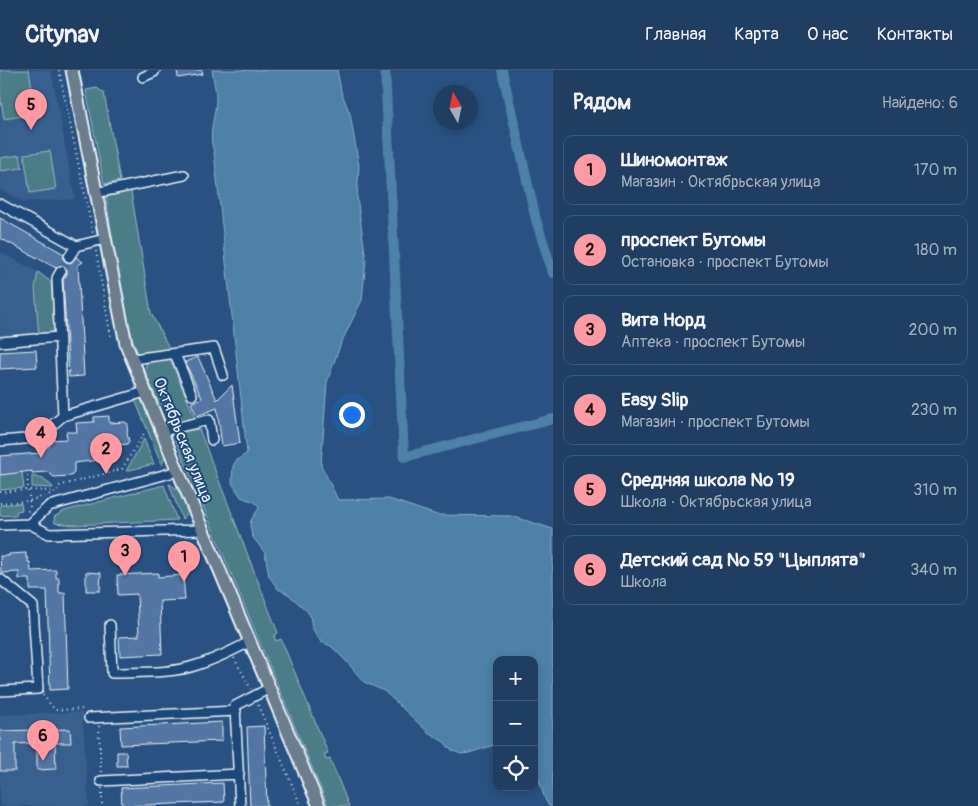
<!DOCTYPE html>
<html lang="ru">
<head>
<meta charset="utf-8">
<style>
	body { margin:0; font-family:Pangolin,sans-serif; background:#274568; color:#f1f3f6 }
	.controls { position:absolute; right:15px; bottom:15px; display:grid; overflow:hidden; border-radius:10px; box-shadow:0 2px 8px #0003 }
	.controls button { width:45px; height:45px; display:grid; place-items:center; padding:0; border:0; border-bottom:1px solid #3c5777; background:#1f3e62; color:#f1f3f6; font:25px sans-serif }
	.compass { position:absolute; left:433px; top:15px; width:45px; height:45px; border-radius:50%; background:#1f3e62; box-shadow:0 2px 8px #0003; rotate:351deg }
	.you { position:absolute; left:351px; top:344px; width:18px; height:18px; margin:-12px; border:4px solid #fff; border-radius:50%; background:#1a73e8; box-shadow:0 0 0 8px #1a73e833 }
	.badge { display:grid; place-items:center; width:32px; height:32px; border-radius:50%; background:#ff9aa2; color:#111; font-size:16px; font-weight:700 }
	.pin { position:absolute; translate:-50% -41px; filter:drop-shadow(0 1px 2px #0008) }
	.pin::after { content:''; position:absolute; top:26px; width:18px; height:15px; background:inherit; clip-path:polygon(0 0,100% 0,50% 100%) }
	.list { margin:0; padding:0; list-style:none }
	h2 { display:flex; justify-content:space-between; align-items:center; height:65px; margin:0; padding:0 20px; font-size:21px }
	h2 small { font-size:16px; font-weight:400; color:#a1aebe }
	.list li { display:grid; grid-template-columns:32px 1fr auto; gap:15px; align-items:center; box-sizing:border-box; height:70px; margin:0 10px 10px; padding:0 10px; border:1px solid #3c5777; border-radius:10px }
	.list b { display:block; font-size:19px; white-space:nowrap }
	.list p { margin:0; font-size:16px; white-space:nowrap; color:#a1aebe }
	.list em { font-size:16px; font-style:normal; color:#a1aebe }
	.icon { flex:none; width:28px; height:28px; fill:none; stroke:currentColor; stroke-width:2; stroke-linecap:round; stroke-linejoin:round }
	.map { position:relative; flex:none; width:553px; height:736px; overflow:hidden }
	header { display:flex; align-items:center; gap:30px; box-sizing:border-box; height:70px; padding:0 25px; background:#1f3e62; border-bottom:1px solid #3c5777 }
	header strong { font-size:24px }
	nav { display:flex; gap:28px; margin-inline-start:auto; font-size:18px }
	main { display:flex }
	aside { flex:1; background:#1f3e62 }
	.map>svg:first-child { display:block }
	.built { fill:#39608e }
	.green { fill:#4b7d88; stroke:#9ab7c0 }
	.water { fill:#4e81a8; stroke:#8caec8 }
	.lines { fill:none; stroke-linecap:round; stroke-linejoin:round }
	.canal { stroke:#4e81a8; stroke-width:10 }
	.building { fill:#5276a4; stroke:#e8f1f8 }
	.minor-tunnel { stroke:#466a94; stroke-width:9; stroke-dasharray:9 4.5; stroke-linecap:butt }
	.minor-casing { stroke:#e8f1f8; stroke-width:12 }
	.major-casing { stroke:#e8f1f8; stroke-width:15 }
	.path { stroke:#e8f1f8; stroke-width:2; stroke-dasharray:1 4; stroke-linecap:butt }
	.minor { stroke:#1f4a7a; stroke-width:9 }
	.major { stroke:#6c7d8b; stroke-width:11 }
	.labels { text-anchor:middle; dominant-baseline:central; stroke-width:4; stroke-linejoin:round; paint-order:stroke }
	.street-label { font-size:16px; fill:#e8f1f8; stroke:#1f4a7a }
</style>
</head>
<body>
<header>
<strong>Citynav</strong>
<nav><a>Главная</a><a>Карта</a><a>О нас</a><a>Контакты</a></nav>
</header>
<main>
<div class="map">
<svg width="553" height="736" viewBox="0 0 553 736">
	<rect width="100%" height="100%" fill="#295282"/>
	<filter id="ink" filterUnits="userSpaceOnUse"><feTurbulence type="fractalNoise" baseFrequency=".02" numOctaves="2"/><feDisplacementMap in="SourceGraphic" scale="10" xChannelSelector="R" yChannelSelector="G"/><feConvolveMatrix kernelMatrix="1 2 1 2 8 2 1 2 1" color-interpolation-filters="sRGB"/></filter>
	<g filter="url(#ink)">
		<path class="built" d="M0 0H51L75 129 24 132 0 119Z
			M0 182 38 202 35 218 39 267 0 270Z
			M82 642 89 736H0V645Z"/>
		<path class="green" d="M0 0H29L36 44 4 49 0 24Z
			M97 18 104 23 120 111 104 114 86 20Z
			M50 81 56 119 30 123 24 84Z
			M20 85 22 98 0 101V88Z
			M131 121 151 243 169 278 166 279V281L143 284 137 282C120 235 114 176 106 127Z
			M38 202 51 212 54 260 52 264 39 267 35 218Z
			M170 289 196 350 179 354 171 352 167 340 158 332 145 301 146 293 150 291Z
			M141 328 165 386 162 395 135 330Z
			M199 359 278 563 274 566 276 571 281 569 328 683 324 684 326 690 330 689 349 736H328L173 364Z
			M144 369 154 394 126 401Z
			M16 402H22L24 418 0 420V405Z
			M32 406 43 409 52 416 53 418 32 417Z
			M169 414C177 416 189 434 187 442 187 445 185 447 182 449Z
			M164 415 177 450 73 455 55 453 54 447 64 441Z
			M21 433 22 440 17 441 16 445 0 446V435Z"/>
		<path class="water" d="M212 0H337L341 21 350 44 359 96 357 127 366 190 362 230 341 273 327 312 321 395 338 430 389 429 437 445 511 446 553 459V736H549C541 725 542 711 534 700V590H497V674L469 683 461 684 451 680 444 672 428 662 384 621 364 612 347 592 331 576 321 572 312 558 310 545 306 540 288 524 278 519 269 506 265 483 252 466 250 456 251 450 259 438 258 435 254 432 241 427 232 413 233 396 236 391 247 383 214 82C207 62 216 48 216 28 216 19 213 9 212 0Z"/>
		<g class="lines">
			<path class="canal" d="M385 0 404 387 553 349
				M502 0 536 150 553 203"/>
		</g>
		<path class="building" d="M177 0H202L203 4 178 8Z
			M0 148 64 184 63 189 66 192 71 193 76 187 83 192 78 195 84 306 69 307 63 210 67 204V198L61 195 56 198 0 168Z
			M36 280 37 297 0 299V282Z
			M198 287 217 330 232 315 240 373 222 376 217 338 197 346 191 333 202 328 185 292Z
			M109 346V353L125 352 128 354 127 364 129 371 127 374 101 377 102 387 100 390 74 393V403L71 406 54 407 48 402 32 403V401L0 405V386L41 383V378L49 377V370L67 369 66 362H77L76 353 94 352V347Z
			M26 483V488H28V492H30L31 501 56 500V508H59V523H65L68 619 50 620 47 520H30V509H19V502L1 503 0 486H9V484Z
			M86 502 101 503 100 521H86Z
			M158 503V507L183 505 185 530 160 531 162 584 120 586 119 567 139 566 137 524 118 525 117 505Z
			M222 652V671L121 675 120 657Z
			M264 656 267 736H250L247 657Z
			M70 659 71 673H55L56 699 37 700V673L15 674V701H0V661Z
			M117 682H126L127 696H117Z
			M223 713 224 732 122 736 121 718Z"/>
		<g class="lines">
			<path class="minor-tunnel" d="M61 201 69 187"/>
			<g class="minor-casing">
				<path id="minor" d="M143 7 154 2 155 0
					M95 123 184 105
					M0 134 76 176 105 169
					M69 187 76 176
					M61 201 57 208 63 346
					M0 272 59 267
					M175 284 192 325
					M133 289 214 278 223 305
					M162 361 209 350 212 370
					M0 371 37 368 63 346 145 322
					M30 454 49 436 178 401
					M0 455 30 454 49 464 202 460
					M0 509 33 536 38 619 0 621
					M110 555 112 603C140 602 171 604 197 595 216 589 234 580 251 571
					M89 648 236 641
					M101 711 239 704
					M240 736 235 636 270 618"/>
			</g>
			<g class="major-casing">
				<path id="major" d="M72 0 126 274 178 401 319 736"/>
			</g>
			<path class="path" d="M59 0 93 164
				M96 181 111 268
				M27 406 30 437 27 443
				M0 422 28 420 55 421
				M0 433 29 431 57 422 59 416 122 399 145 362
				M234 588 251 619
				M43 625 55 640 84 639 85 640
				M258 635 301 736
				M99 656 101 704
				M102 718V736"/>
			<use href="#minor" class="minor"/>
			<use href="#major" class="major"/>
		</g>
	</g>
	<g class="labels">
		<g class="street-label">
			<text transform="translate(183 370) rotate(68)">Октябрьская улица</text>
		</g>
	</g>
</svg>
<div class="controls">
<button>+</button>
<button>−</button>
<button><svg class="icon" aria-label="locate" viewBox="0 0 24 24"><circle cx="12" cy="12" r="6"/><path d="M12 2v4M12 18v4M2 12h4M18 12h4"/></svg></button>
</div>
<svg class="compass" viewBox="-18 -18 36 36"><path d="M0-13l5 13h-10z" fill="#e53935"/><path d="M0 13l5-13h-10z" fill="#a1aebe"/></svg>
<div class="you"></div>
<div class="pin badge" style="left:184px;top:512px">1</div>
<div class="pin badge" style="left:106px;top:404px">2</div>
<div class="pin badge" style="left:125px;top:506px">3</div>
<div class="pin badge" style="left:41px;top:388px">4</div>
<div class="pin badge" style="left:31px;top:60px">5</div>
<div class="pin badge" style="left:43px;top:691px">6</div>
</div>
<aside>
<h2>Рядом<small>Найдено: 6</small></h2>
<ul class="list">
<li><span class="badge">1</span><div><b>Шиномонтаж</b><p>Магазин · Октябрьская улица</p></div><em>170 m</em></li>
<li><span class="badge">2</span><div><b>проспект Бутомы</b><p>Остановка · проспект Бутомы</p></div><em>180 m</em></li>
<li><span class="badge">3</span><div><b>Вита Норд</b><p>Аптека · проспект Бутомы</p></div><em>200 m</em></li>
<li><span class="badge">4</span><div><b>Easy Slip</b><p>Магазин · проспект Бутомы</p></div><em>230 m</em></li>
<li><span class="badge">5</span><div><b>Средняя школа № 19</b><p>Школа · Октябрьская улица</p></div><em>310 m</em></li>
<li><span class="badge">6</span><div><b>Детский сад № 59 &quot;Цыплята&quot;</b><p>Школа</p></div><em>340 m</em></li>
</ul>
</aside>
</main>
</body>
</html>
